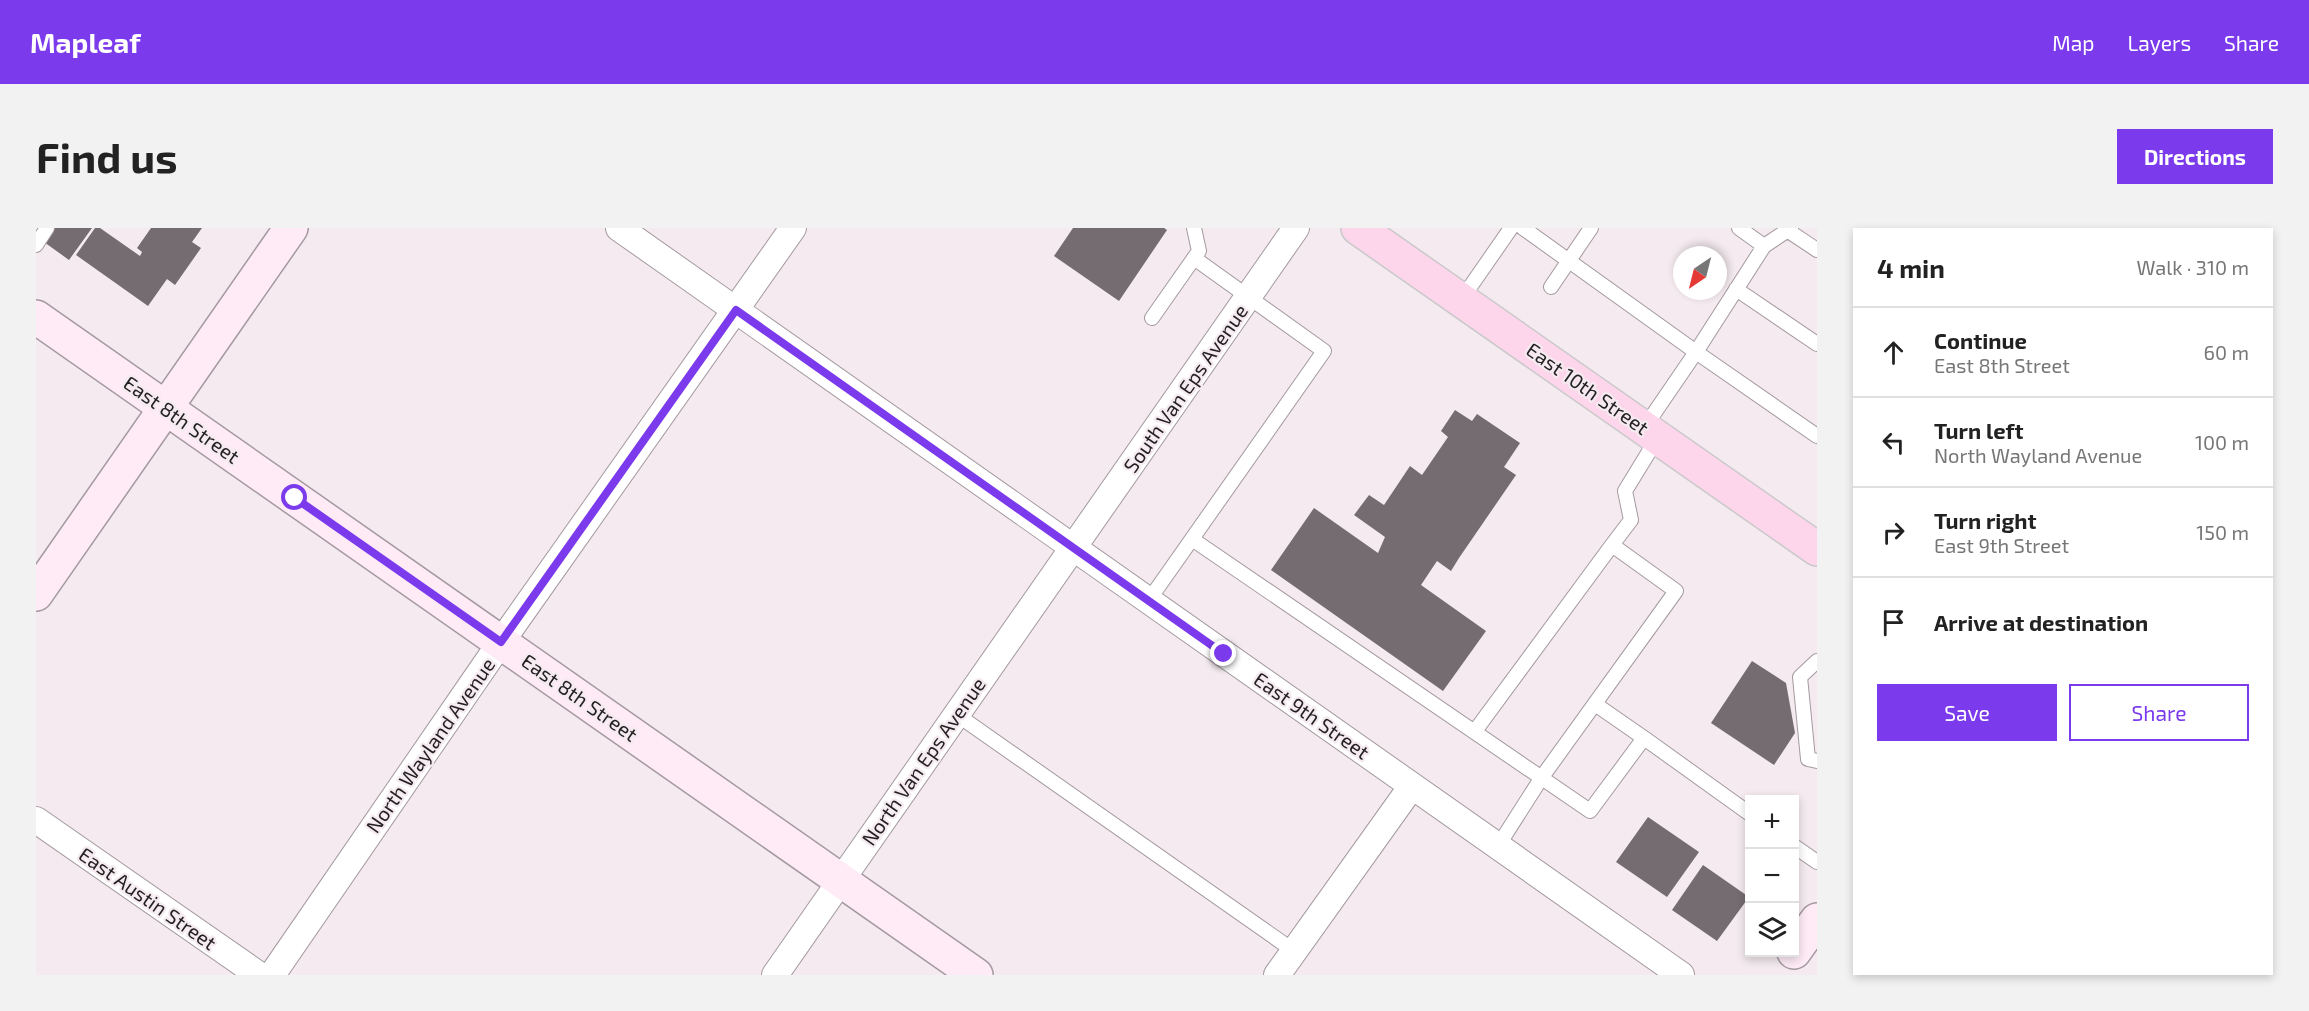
<!DOCTYPE html>
<html lang="en">
<head>
<meta charset="utf-8">
<style>
	body { margin:0; font-family:"Exo 2",sans-serif; background:#f2f2f2; color:#222 }
	.controls { position:absolute; right:18px; bottom:18px; display:grid; overflow:hidden; border-radius:0px; box-shadow:0 3px 9px #0003 }
	.controls button { width:54px; height:54px; display:grid; place-items:center; padding:0; border:0; border-bottom:2px solid #e0e0e0; background:#fff; color:#222; font:30px sans-serif }
	.compass { position:absolute; left:1637px; top:18px; width:54px; height:54px; border-radius:50%; background:#fff; box-shadow:0 3px 9px #0003; rotate:215deg }
	.stop { position:absolute; width:18px; height:18px; margin:-14px; border:4px solid #7c3aed; border-radius:50%; background:#fff }
	.stop.end { background:#7c3aed; border-color:#fff; box-shadow:0 2px 6px #0008 }
	.list { margin:0; padding:0; list-style:none }
	h2 { display:flex; justify-content:space-between; align-items:center; height:78px; margin:0; padding:0 24px; font-size:26px }
	h2 small { font-size:20px; font-weight:400; color:#767676 }
	.list li { display:grid; grid-template-columns:39px 1fr auto; gap:18px; align-items:center; box-sizing:border-box; height:90px; padding:0 24px; border-top:2px solid #e0e0e0 }
	.list b { display:block; font-size:22px; white-space:nowrap }
	.list p { margin:0; font-size:20px; white-space:nowrap; color:#767676 }
	.list em { font-size:20px; font-style:normal; color:#767676 }
	.actions { display:flex; gap:12px; padding:18px 24px }
	.actions a { flex:1; padding:14px 0; border:2px solid #7c3aed; border-radius:0px; text-align:center; font-size:21px; color:#7c3aed }
	.actions .main { background:#7c3aed; color:#fff }
	.icon { flex:none; width:33px; height:33px; fill:none; stroke:currentColor; stroke-width:2; stroke-linecap:round; stroke-linejoin:round }
	.map { position:relative; flex:none; width:1781px; height:747px; overflow:hidden; border-radius:0px }
	header { display:flex; align-items:center; gap:36px; box-sizing:border-box; height:84px; padding:0 30px; background:#7c3aed; color:#fff }
	header strong { font-size:28px }
	nav { display:flex; gap:33px; margin-inline-start:auto; font-size:21px }
	.intro { display:flex; align-items:center; justify-content:space-between; box-sizing:border-box; height:144px; padding:0 36px }
	h1 { margin:0; font-size:42px }
	.button { padding:15px 27px; border-radius:0px; background:#7c3aed; color:#fff; font-size:21px; font-weight:700 }
	main { display:flex; gap:36px; padding:0 36px }
	aside { flex:1; background:#fff; border-radius:0px; box-shadow:0 3px 9px #0003 }
	.map>svg:first-child { display:block }
	.building { fill:#746c70 }
	.lines { fill:none; stroke-linecap:round; stroke-linejoin:round }
	.lane-casing { stroke:#a3999e; stroke-width:16 }
	.street-casing { stroke:#a3999e; stroke-width:28 }
	.secondary-casing { stroke:#a3999e; stroke-width:36 }
	.primary-casing { stroke:#cac9ca; stroke-width:36 }
	.lane { stroke:#fff; stroke-width:14 }
	.street { stroke:#fff; stroke-width:26 }
	.secondary { stroke:#feebf6; stroke-width:33 }
	.primary { stroke:#fdd6ec; stroke-width:33 }
	.route { stroke:#7c3aed; stroke-width:8 }
	.labels { text-anchor:middle; dominant-baseline:central; stroke-width:4.5; stroke-linejoin:round; paint-order:stroke }
	.street-label { font-size:20px; fill:#221f21; stroke:#f4eaef }
</style>
</head>
<body>
<header>
<strong>Mapleaf</strong>
<nav><a>Map</a><a>Layers</a><a>Share</a></nav>
</header>
<div class="intro"><h1>Find us</h1><a class="button">Directions</a></div>
<main>
<div class="map">
<svg width="1781" height="747" viewBox="0 0 1781 747">
	<rect width="100%" height="100%" fill="#f4eaef"/>
	<path class="building" d="M18 0H56L33 32 8 14Z
		M59 0H64L104 28 106 24 101 20 115 0H166L156 14 165 20 139 57 131 51 112 78 40 27Z
		M1037 0H1128L1131 2 1083 73 1018 28Z
		M1419 182 1436 193 1441 186 1484 215 1468 239 1480 247 1423 330 1415 343 1401 333 1385 357 1450 403 1407 463 1235 342 1278 280 1342 325 1349 309 1318 287 1333 267 1348 277 1374 238 1386 247 1412 209 1405 203Z
		M1716 433 1750 455 1759 505 1738 537 1675 495Z
		M1612 589 1663 624 1631 669 1580 634Z
		M1667 637 1713 669 1681 713 1636 682Z"/>
	<g class="lines">
		<g class="lane-casing">
			<path id="lane" d="M1487 0 1660 124 1728 18 1755 0
				M1703 0 1728 18
				M1751 2 1781 22
				M0 17 11 0
				M1515 59 1555 0
				M1700 61 1781 116
				M1425 72 1475 0
				M1116 90 1163 23 1158 0
				M1608 200 1660 124 1781 208
				M1156 311 1554 583 1608 510 1714 586
				M1576 317 1595 292 1589 263 1622 209
				M1113 372 1288 123 1158 30
				M1781 433 1764 449 1772 531 1781 533
				M1559 476 1608 510
				M920 486 1258 723
				M1439 503 1576 317 1640 363 1506 549 1462 618
				M1758 618 1781 634"/>
		</g>
		<g class="street-casing">
			<path id="street" d="M583 0 1645 747
				M0 592 223 747
				M236 747 465 414 757 0
				M739 747 1260 0
				M1241 747 1376 558"/>
		</g>
		<g class="secondary-casing">
			<path id="secondary" d="M0 89 940 747
				M0 366 255 0
				M1758 724 1781 692"/>
		</g>
		<g class="primary-casing">
			<path id="primary" d="M1322 0 1781 321"/>
		</g>
		<use href="#lane" class="lane"/>
		<use href="#street" class="street"/>
		<use href="#secondary" class="secondary"/>
		<use href="#primary" class="primary"/>
	</g>
	<g class="lines">
		<path class="route" d="M259 270 465 414 700 82 1188 426"/>
	</g>
	<g class="labels">
		<g class="street-label">
			<text transform="translate(1149 160) rotate(-55)">South Van Eps Avenue</text>
			<text transform="translate(1552 160) rotate(35)">East 10th Street</text>
			<text transform="translate(146 191) rotate(35)">East 8th Street</text>
			<text transform="translate(544 469) rotate(35)">East 8th Street</text>
			<text transform="translate(1276 487) rotate(35)">East 9th Street</text>
			<text transform="translate(394 517) rotate(-55)">North Wayland Avenue</text>
			<text transform="translate(887 533) rotate(-55)">North Van Eps Avenue</text>
			<text transform="translate(112 670) rotate(35)">East Austin Street</text>
		</g>
	</g>
</svg>
<div class="controls">
<button>+</button>
<button>−</button>
<button><svg class="icon" aria-label="layers" viewBox="0 0 24 24"><path d="M12 4l9 5-9 5-9-5zM3 14l9 5 9-5"/></svg></button>
</div>
<svg class="compass" viewBox="-18 -18 36 36"><path d="M0-13l5 13h-10z" fill="#e53935"/><path d="M0 13l5-13h-10z" fill="#767676"/></svg>
<div class="stop" style="left:259px;top:270px"></div>
<div class="stop end" style="left:1188px;top:426px"></div>
</div>
<aside>
<h2>4 min<small>Walk · 310 m</small></h2>
<ul class="list">
<li><svg class="icon" aria-label="ahead" viewBox="0 0 24 24"><path d="M12 20V5M6 11l6-6 6 6"/></svg><div><b>Continue</b><p>East 8th Street</p></div><em>60 m</em></li>
<li><svg class="icon" aria-label="left" viewBox="0 0 24 24"><path d="M17 20v-9H6M10 6l-5 5 5 5"/></svg><div><b>Turn left</b><p>North Wayland Avenue</p></div><em>100 m</em></li>
<li><svg class="icon" aria-label="right" viewBox="0 0 24 24"><path d="M7 20v-9h11M14 6l5 5-5 5"/></svg><div><b>Turn right</b><p>East 9th Street</p></div><em>150 m</em></li>
<li><svg class="icon" aria-label="arrive" viewBox="0 0 24 24"><path d="M6 21V4h12l-3 4 3 4H6"/></svg><div><b>Arrive at destination</b></div></li>
</ul>
<div class="actions"><a class="main">Save</a><a>Share</a></div>
</aside>
</main>
</body>
</html>
